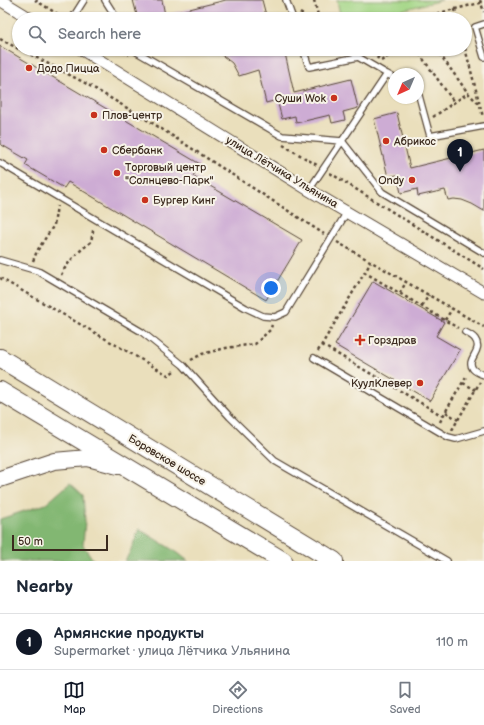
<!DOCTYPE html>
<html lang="en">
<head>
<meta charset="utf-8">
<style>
	body { margin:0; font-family:"Balsamiq Sans",sans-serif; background:#f6f6f7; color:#1f2937 }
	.compass { position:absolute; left:388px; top:68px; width:36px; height:36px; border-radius:50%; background:#fff; box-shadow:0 1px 3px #0004; rotate:224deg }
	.scale { position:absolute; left:12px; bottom:10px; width:96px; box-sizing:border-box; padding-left:4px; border:2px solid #3b2a1e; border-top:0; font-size:11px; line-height:14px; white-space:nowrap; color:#3b2a1e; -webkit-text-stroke:3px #f7f3e8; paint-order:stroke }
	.you { position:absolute; left:271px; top:288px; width:14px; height:14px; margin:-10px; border:3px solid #fff; border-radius:50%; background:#1a73e8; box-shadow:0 0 0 6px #1a73e833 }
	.badge { display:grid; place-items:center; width:26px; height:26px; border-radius:50%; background:#111827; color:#fff; font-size:13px; font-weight:700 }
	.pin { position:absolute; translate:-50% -33px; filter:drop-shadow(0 1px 2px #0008) }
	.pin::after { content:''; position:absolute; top:21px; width:14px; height:12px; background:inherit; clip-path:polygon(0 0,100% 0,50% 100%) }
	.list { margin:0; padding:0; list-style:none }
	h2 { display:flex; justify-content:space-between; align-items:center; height:52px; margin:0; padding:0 16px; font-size:17px }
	h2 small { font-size:13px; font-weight:400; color:#747a83 }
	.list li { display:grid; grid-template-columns:26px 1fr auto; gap:12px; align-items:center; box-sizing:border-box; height:56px; padding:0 16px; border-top:1px solid #e0e1e3 }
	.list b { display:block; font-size:15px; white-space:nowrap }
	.list p { margin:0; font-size:13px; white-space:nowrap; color:#747a83 }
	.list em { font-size:13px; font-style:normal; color:#747a83 }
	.icon { flex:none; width:22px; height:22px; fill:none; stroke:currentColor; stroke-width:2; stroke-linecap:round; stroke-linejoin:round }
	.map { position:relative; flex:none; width:484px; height:561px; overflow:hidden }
	.search { position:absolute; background:#fff; box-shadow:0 1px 3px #0004; left:12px; right:12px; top:12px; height:44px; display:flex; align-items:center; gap:10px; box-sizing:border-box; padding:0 14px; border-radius:22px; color:#747a83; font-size:15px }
	.sheet { height:108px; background:#fff }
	nav { display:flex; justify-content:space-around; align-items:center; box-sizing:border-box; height:56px; border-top:1px solid #e0e1e3; background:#fff; font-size:11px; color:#747a83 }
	nav a { display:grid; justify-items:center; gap:2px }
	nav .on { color:#111827 }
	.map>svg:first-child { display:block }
	.green { fill:#a3d685; stroke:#6f8052 }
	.forest { fill:#82b772; stroke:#5e7048 }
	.building { fill:#cdacd4 }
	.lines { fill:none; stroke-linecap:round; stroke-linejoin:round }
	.lane-casing { stroke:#554536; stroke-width:8 }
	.street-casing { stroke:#554536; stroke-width:13 }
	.secondary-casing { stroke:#554536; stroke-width:18 }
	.primary-casing { stroke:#554536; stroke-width:20 }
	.path { stroke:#554536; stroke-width:2.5; stroke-dasharray:3 3; stroke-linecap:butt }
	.lane { stroke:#fff; stroke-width:5.5 }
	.street { stroke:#fff; stroke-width:11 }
	.secondary { stroke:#fff; stroke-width:16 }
	.primary { stroke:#fff; stroke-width:18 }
	.poi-dot { fill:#c8321e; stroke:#f7f3e8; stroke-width:1.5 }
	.labels { text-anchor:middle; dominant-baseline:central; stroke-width:4; stroke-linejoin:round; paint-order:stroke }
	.poi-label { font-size:11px; fill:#3b2a1e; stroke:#f7f3e8; text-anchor:start }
	.street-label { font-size:11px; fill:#3b2a1e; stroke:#f7f3e8 }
</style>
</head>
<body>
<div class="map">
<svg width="484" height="561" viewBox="0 0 484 561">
	<rect width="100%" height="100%" fill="#f7f3e8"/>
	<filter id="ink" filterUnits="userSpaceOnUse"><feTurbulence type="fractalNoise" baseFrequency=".025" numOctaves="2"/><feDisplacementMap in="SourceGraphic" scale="8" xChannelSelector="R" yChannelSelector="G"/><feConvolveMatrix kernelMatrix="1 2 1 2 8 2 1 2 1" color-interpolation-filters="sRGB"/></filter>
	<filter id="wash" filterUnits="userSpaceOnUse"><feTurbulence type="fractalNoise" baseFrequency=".012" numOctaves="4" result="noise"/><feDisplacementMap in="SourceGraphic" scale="16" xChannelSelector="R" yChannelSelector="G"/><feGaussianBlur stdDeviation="0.9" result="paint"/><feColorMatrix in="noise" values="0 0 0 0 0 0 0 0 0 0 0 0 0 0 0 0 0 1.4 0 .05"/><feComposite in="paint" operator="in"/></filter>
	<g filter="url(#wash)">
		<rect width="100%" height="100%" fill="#eadfbc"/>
		<path class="green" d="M337 0H442L365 19H341Z"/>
		<path class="forest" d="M70 483 83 495 85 521 83 545 94 561H0V519L46 504Z
			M139 529 178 553 188 561H125L131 550Z"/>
		<g id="blocks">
			<path class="building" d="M133 0H162L165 15 226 0H262L267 19H138Z
				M0 46 200 164 193 176 302 240 266 300 68 182 64 188 25 165 28 160 0 144Z
				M214 49H284L294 93 351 79 358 108 343 112 345 120 332 123 330 115 296 123 295 116 282 119 277 100 266 103 258 70 239 76 232 63Z
				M397 113 410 168 484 150V211L472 204 462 200 454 199 448 200 445 190 418 196 417 189 401 193 397 175 388 177 374 119Z
				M373 281 444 322 436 336 460 350 430 401 335 345Z"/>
		</g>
	</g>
	<g filter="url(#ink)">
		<use href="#blocks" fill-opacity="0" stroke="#554536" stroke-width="1"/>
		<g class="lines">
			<g class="lane-casing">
				<path id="lane" d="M105 0 117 19
					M286 0 293 19
					M72 19 84 0
					M484 24 475 27 484 57
					M136 49 137 52 282 136 342 141 387 74 394 78
					M303 49 309 67 358 57 387 74
					M418 92 430 136 484 126
					M0 163 246 308 263 316 275 317 286 312 347 212
					M309 190 342 141 382 192 484 253
					M0 260 38 271 142 332 183 365 230 417 275 461 447 561
					M465 332C469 334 473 336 475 339 484 351 465 359 473 369 476 372 481 374 484 375
					M314 358 448 437 456 439 484 431"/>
			</g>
			<g class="street-casing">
				<path id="street" d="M0 0 31 19
					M81 49 309 190 484 293"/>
			</g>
			<g class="secondary-casing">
				<path id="secondary" d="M0 479 54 461 88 458 118 466"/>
			</g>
			<g class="primary-casing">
				<path id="primary" d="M0 358 334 561
					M0 391 283 561"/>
			</g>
			<path class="path" d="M35 0 64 18
				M314 0 319 19
				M480 0 484 12
				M455 9 457 19
				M300 13 310 19
				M414 19 484 2
				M0 39 19 49
				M465 48 483 117
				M20 49 85 83 154 124 324 234
				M118 49 129 55
				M416 49 454 102
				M436 49 468 93
				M377 59 383 49
				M381 61 399 49
				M433 117 468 93 479 104
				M283 145 317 165
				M330 173 484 269
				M337 242 484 327
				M33 261 37 251 54 225 57 206
				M364 272 458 328
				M61 275C68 261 79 251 91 242L93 231 92 228
				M0 278 168 375 176 370
				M400 293 406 282
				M422 306 429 295
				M445 320 452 309
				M322 345 443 416 440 422
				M318 351 371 262
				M191 360 202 354 226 348 255 344 270 330 272 325
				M463 383 476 390
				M446 412 458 420
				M443 416 467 375
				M452 430 480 382"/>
			<use href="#lane" class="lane"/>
			<use href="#street" class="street"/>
			<use href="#secondary" class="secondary"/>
			<use href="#primary" class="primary"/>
		</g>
	</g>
	<g class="poi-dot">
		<circle cx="29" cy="68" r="4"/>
		<circle cx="334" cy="98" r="4"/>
		<circle cx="94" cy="115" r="4"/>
		<circle cx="386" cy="141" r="4"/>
		<circle cx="104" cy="150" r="4"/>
		<circle cx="117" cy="173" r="4"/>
		<circle cx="412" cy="180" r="4"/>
		<circle cx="145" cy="200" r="4"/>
		<path d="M358 334h4v4h4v4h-4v4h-4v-4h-4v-4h4z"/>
		<circle cx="420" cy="383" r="4"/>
	</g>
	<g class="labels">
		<g class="poi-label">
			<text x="37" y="68">Додо Пицца</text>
			<text x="326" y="98" text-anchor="end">Суши Wok</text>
			<text x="102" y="115">Плов-центр</text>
			<text x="394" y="141">Абрикос</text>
			<text x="112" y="150">Сбербанк</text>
			<text x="125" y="167">Торговый центр<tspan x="125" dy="13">"Солнцево-Парк"</tspan></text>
			<text x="404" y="180" text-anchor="end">Ondy</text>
			<text x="153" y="200">Бургер Кинг</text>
			<text x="368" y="340">Горздрав</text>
			<text x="412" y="383" text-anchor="end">КуулКлевер</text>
		</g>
		<g class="street-label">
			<text transform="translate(282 172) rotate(31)">улица Лётчика Ульянина</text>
			<text transform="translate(167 460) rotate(31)">Боровское шоссе</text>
		</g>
	</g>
</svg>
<svg class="compass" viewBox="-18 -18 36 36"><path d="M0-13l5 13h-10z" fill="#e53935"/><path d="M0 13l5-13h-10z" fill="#747a83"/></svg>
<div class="scale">50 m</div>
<div class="you"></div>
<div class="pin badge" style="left:460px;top:172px">1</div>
<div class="search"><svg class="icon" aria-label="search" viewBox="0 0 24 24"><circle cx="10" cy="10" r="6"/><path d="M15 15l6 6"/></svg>Search here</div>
</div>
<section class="sheet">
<h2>Nearby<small></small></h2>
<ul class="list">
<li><span class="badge">1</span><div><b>Армянские продукты</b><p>Supermarket · улица Лётчика Ульянина</p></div><em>110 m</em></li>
</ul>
</section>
<nav>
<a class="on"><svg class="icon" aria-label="map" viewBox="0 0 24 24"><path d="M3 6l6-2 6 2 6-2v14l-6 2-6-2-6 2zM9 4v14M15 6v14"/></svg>Map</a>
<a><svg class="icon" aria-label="directions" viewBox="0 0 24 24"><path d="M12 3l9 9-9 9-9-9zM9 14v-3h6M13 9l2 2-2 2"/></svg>Directions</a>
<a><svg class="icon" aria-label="saved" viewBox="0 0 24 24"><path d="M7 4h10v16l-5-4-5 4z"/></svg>Saved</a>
</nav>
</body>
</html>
